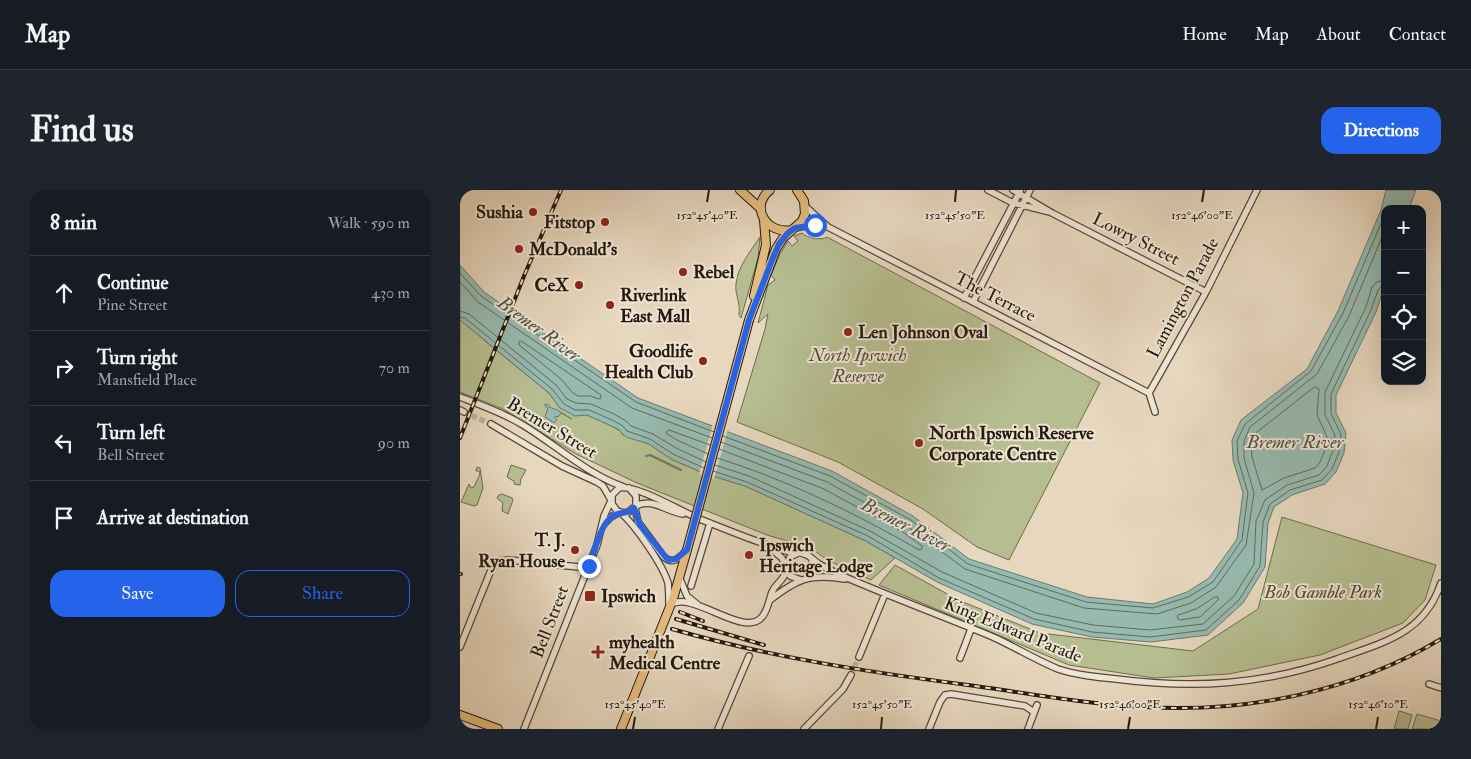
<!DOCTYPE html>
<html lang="en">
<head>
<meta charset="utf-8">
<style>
	body { margin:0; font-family:"IM FELL Double Pica",serif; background:#20242c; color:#f1f3f6 }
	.controls { position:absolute; right:15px; top:15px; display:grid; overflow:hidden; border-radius:10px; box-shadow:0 5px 20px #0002 }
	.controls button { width:45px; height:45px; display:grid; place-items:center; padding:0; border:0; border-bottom:1px solid #363941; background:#171b24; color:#f1f3f6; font:25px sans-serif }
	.stop { position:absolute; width:15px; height:15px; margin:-11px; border:4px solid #2563eb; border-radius:50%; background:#fff }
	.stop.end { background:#2563eb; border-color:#fff; box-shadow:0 1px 5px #0008 }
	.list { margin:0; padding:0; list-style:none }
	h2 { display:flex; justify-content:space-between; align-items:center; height:65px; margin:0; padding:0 20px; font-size:21px }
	h2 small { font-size:16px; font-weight:400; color:#9ea1a6 }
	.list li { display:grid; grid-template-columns:32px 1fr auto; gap:15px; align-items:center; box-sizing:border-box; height:75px; padding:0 20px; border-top:1px solid #363941 }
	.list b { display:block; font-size:19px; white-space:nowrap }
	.list p { margin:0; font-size:16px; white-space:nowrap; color:#9ea1a6 }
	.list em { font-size:16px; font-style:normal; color:#9ea1a6 }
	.actions { display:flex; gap:10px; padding:15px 20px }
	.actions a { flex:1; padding:11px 0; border:1px solid #2563eb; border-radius:15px; text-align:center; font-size:18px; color:#2563eb }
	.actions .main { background:#2563eb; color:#fff }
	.icon { flex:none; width:28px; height:28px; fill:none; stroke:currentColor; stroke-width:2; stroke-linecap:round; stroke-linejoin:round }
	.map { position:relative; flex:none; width:981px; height:539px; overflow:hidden; border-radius:15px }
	header { display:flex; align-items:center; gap:30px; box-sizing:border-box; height:70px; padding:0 25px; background:#171b24; border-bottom:1px solid #363941 }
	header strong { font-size:24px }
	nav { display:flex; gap:28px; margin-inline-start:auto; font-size:18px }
	.intro { display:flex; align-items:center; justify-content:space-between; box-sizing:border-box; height:120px; padding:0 30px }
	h1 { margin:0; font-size:35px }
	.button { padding:12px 22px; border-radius:15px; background:#2563eb; color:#fff; font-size:18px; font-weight:700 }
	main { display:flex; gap:30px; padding:0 30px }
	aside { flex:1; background:#171b24; border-radius:15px; box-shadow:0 5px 20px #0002 }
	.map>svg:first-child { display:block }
	.green { fill:#b6be91; stroke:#6c6c4e }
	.water { fill:#97bab0; stroke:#697a6e }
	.pier { fill:#e7d7be }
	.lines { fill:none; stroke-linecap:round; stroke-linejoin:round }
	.shore { stroke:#5d6a5e; stroke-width:1 }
	.stream { stroke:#697a6e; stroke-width:2 }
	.minor-tunnel { stroke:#c0b19a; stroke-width:5.5; stroke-dasharray:5.5 3; stroke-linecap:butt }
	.minor-casing { stroke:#544838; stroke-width:8 }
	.major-casing { stroke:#23190c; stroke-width:10 }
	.minor { stroke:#efe5d5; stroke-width:5.5 }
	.major { stroke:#e4bc7f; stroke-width:8 }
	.rail-casing { stroke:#23190c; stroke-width:4 }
	.rail { stroke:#efe5d5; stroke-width:2; stroke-dasharray:5.5; stroke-linecap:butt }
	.major-bridge-casing { stroke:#23190c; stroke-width:10; stroke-linecap:butt }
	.major-bridge { stroke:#e4bc7f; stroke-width:8 }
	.route { stroke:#2563eb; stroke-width:6 }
	.ticks { fill:none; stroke:#23190c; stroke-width:2 }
	.poi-dot { fill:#8f2418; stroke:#efe5d5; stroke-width:2 }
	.labels { text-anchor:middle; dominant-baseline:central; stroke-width:4; stroke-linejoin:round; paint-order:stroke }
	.poi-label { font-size:18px; font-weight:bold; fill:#23190c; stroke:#efe5d5; text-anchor:start }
	.street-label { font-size:18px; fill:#23190c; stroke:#efe5d5 }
	.park-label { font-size:18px; font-style:italic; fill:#4f4b34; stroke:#efe5d5 }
	.water-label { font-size:19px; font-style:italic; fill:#4c5145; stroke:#efe5d5 }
	.ticks-label { font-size:12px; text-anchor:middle; fill:#23190c; stroke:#efe5d5; stroke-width:4; stroke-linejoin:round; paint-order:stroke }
</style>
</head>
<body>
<header>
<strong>Map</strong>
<nav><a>Home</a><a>Map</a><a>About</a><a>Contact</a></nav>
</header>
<div class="intro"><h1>Find us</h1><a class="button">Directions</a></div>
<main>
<aside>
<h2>8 min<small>Walk · 590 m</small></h2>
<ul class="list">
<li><svg class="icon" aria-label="ahead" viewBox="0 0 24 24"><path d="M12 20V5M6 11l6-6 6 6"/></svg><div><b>Continue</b><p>Pine Street</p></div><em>430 m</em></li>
<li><svg class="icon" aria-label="right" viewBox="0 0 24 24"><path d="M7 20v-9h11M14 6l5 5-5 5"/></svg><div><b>Turn right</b><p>Mansfield Place</p></div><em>70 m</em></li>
<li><svg class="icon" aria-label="left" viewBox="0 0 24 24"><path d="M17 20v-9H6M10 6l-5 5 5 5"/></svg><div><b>Turn left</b><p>Bell Street</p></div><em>90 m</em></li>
<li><svg class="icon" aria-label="arrive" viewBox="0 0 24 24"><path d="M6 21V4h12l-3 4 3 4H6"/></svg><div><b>Arrive at destination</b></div></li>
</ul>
<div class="actions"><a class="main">Save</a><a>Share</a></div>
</aside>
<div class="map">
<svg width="981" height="539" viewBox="0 0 981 539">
	<rect width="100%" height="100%" fill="#e7d7be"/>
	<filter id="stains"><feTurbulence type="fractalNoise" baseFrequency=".004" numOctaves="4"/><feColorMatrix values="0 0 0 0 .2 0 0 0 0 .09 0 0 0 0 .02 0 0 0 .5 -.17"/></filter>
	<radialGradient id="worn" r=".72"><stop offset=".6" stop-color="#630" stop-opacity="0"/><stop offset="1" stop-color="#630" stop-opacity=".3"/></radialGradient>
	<path class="green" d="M342 43C347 48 361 51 367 47L640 193 549 370 517 357 463 319 378 272 277 232 305 139 308 124 298 133 308 95 315 90 311 85 320 64 328 51 332 56 338 51 334 46Z
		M300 47 298 68 281 128 279 125C280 115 278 111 276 101 274 81 290 62 300 47Z
		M0 129 25 151 89 203 100 218 127 225 150 235 160 241 163 245 189 254 211 269 243 283 285 296 406 351 435 368 411 390 367 370 351 358 307 345 177 293 116 264 43 219 0 202Z
		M51 275 66 280 61 289 60 295 54 294 55 292 47 287Z
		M17 277 20 278 23 298 17 315 14 316 1 312 9 294 11 298 14 297 20 284 19 281H16Z
		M42 304 52 308 53 310 48 324 42 321 43 313 37 308 39 305Z
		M822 327 976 375 965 410 943 433 860 465 769 484 694 488 609 475 419 395 435 375 498 410 580 443 733 461 798 419Z
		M939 521 952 525 948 539H934Z
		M957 524 981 531V539H952Z"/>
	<path class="water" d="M926 0H956L949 19H925V95L916 122 876 205V223L886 243 884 263 876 282 865 294 832 305 814 317 808 333 805 377 783 413 748 445 691 452 632 447 572 434 477 392 406 351 285 296 243 283 211 269 189 254 166 247 158 239 127 225 115 226 100 218 89 203 0 130V75L24 102 178 208 372 281 453 326 509 369 627 407 693 414 727 402 749 388 777 349 783 303 773 270 772 250 781 230 847 179 878 121 921 20Z
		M85 214 89 215V217L97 220 112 229 101 223 98 227 95 226V228L97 230 94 233 85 227 88 218 85 216Z"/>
	<path class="pier" d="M253 234 268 239 254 289 239 284Z"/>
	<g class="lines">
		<path class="shore" d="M0 83 21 106 176 212 254 242
			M0 92 18 112 172 218 252 248
			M0 121 9 124 96 195 107 209 116 213 131 214 154 224 166 231 171 236 193 244 216 258 246 272
			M0 127 5 128 92 199 104 214 115 220H129L152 230 163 236 167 241 190 249 213 264 244 278
			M61 151 141 205V208L139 209 131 206H118L113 203 101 189 59 155V152Z
			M855 197 859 199 857 225 867 247 866 258 860 272 855 278 824 288 802 300 792 267 791 254 796 243Z
			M263 246 370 286 451 330 508 374 626 412 693 418 728 407 753 392 782 350 788 303 778 269 777 251 785 234 851 181 883 123 925 24
			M261 252 367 292 447 336 505 379 624 418 697 424 731 413 756 397 786 355 794 303 784 268V251L790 237 857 184 889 126 925 40
			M248 264 219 251 207 244 206 242 209 240 250 255
			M257 268C327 290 395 323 459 360L462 359V356L443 342 364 299 259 259
			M255 275 289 286 410 341 482 382 576 423 633 435 690 440 743 434 774 406 794 374 796 331 805 310 827 295 859 285 867 276 873 260 875 245 865 225V202L906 117 912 97 917 92 925 90
			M253 281 287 292 408 346 479 388 574 429 632 442 690 447 746 440 779 410 800 376 803 332 810 314 830 300 862 290 872 279 879 262 881 244 871 224V204L911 120 918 100 921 97H925
			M755 407H758V410L740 427 720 430 717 428 718 425 736 419Z"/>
		<path class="stream" d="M186 266 190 265 221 280"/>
		<path class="minor-tunnel" d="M4 222 31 234
			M391 485 399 467"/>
		<g class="minor-casing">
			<path id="minor" d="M528 0 553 13 590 22
				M553 0 592 23 746 102
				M346 17 368 37 689 203
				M335 38 351 35 368 37
				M504 108 560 1
				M513 112 570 0
				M689 203 746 102 797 0
				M689 203 695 222
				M0 207C21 215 44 223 63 235 96 255 127 284 164 297
				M0 220 4 222
				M31 234 102 276 137 292 143 296 151 310
				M169 298 176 306V316L167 323 158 322 152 314V305L159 298C177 294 223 323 242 330 263 338 284 347 305 354 314 357 322 360 331 362 335 363 340 362 344 364 350 365 354 371 359 374 373 382 389 389 404 395 447 413 490 429 533 447 555 457 576 470 598 479 616 485 636 487 656 489 734 499 803 495 877 469 924 452 964 444 981 393
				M176 316C192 307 207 322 223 324
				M175 318 178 332 204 367C213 375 219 368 226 361
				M161 323C175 335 203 375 208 393 209 400 209 409 209 417
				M142 336 151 327 160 322
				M309 357 322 368 330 386 341 390
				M326 376 330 367 338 363
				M348 388 353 381 352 370
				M220 389 227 406 238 415
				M231 396 250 333
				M310 410C337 389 350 383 385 389
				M210 415C232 399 283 449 302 427 308 420 309 410 312 402 316 392 323 393 327 379
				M0 457 31 380 38 371 49 370 119 377 127 380
				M399 467 425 404
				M500 468 511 439
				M969 494 981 498
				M64 539 137 355 144 326 151 311
				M258 539 289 466
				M344 539 383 499 391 485
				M469 539 480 512 485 505 491 504 565 516 574 522
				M568 539 577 515"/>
		</g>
		<g class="major-casing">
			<path id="major" d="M280 0 301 19
				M310 0C289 17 307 45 332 40
				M294 106 306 55 304 30
				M289 130 316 59 323 48 342 31 345 24 344 11 337 0
				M0 525 38 539
				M161 539 213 409 227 360"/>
		</g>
		<use href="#minor" class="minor"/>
		<use href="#major" class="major"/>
		<g class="rail-casing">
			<path id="rail" d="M0 248 64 86 101 0
				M0 384H1
				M220 422 243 431
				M216 429 304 455
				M212 439C309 467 408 482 508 495 566 503 625 514 684 517 786 523 893 502 981 449"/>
		</g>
		<use href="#rail" class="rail"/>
		<g class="major-bridge-casing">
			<path id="major-bridge" d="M227 360 289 130"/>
		</g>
		<use href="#major-bridge" class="major-bridge"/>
	</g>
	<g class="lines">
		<path class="route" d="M129 376C135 361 140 334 153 326 160 321 168 325 174 318L180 335 208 370 216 369 227 360 289 130 312 70 319 54 328 43 335 38 355 35"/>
	</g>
	<path class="ticks" d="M247 12 249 0M495 12 496 0M742 12 744 0M173 539 175 527M421 539 422 527M668 539 670 527M916 539 918 527"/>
	<g class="poi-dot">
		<circle cx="73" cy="22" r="5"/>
		<circle cx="145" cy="32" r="5"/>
		<circle cx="59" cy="59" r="5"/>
		<circle cx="223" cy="82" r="5"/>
		<circle cx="119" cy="95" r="5"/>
		<circle cx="150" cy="115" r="5"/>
		<circle cx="388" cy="142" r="5"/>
		<circle cx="243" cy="171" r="5"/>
		<circle cx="459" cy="253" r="5"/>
		<circle cx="115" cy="360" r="5"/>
		<circle cx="289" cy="365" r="5"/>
		<rect x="124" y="400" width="12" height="12" rx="2.5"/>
		<path d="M135.5 454.5h5v5h5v5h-5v5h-5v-5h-5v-5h5z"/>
	</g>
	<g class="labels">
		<g class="poi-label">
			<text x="63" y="22" text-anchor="end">Sushia</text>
			<text x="135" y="32" text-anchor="end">Fitstop</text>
			<text x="69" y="59">McDonald's</text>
			<text x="233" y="82">Rebel</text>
			<text x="109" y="95" text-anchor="end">CeX</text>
			<text x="160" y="105">Riverlink<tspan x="160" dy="21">East Mall</tspan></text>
			<text x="398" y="142">Len Johnson Oval</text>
			<text x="233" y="161" text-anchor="end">Goodlife<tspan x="233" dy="21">Health Club</tspan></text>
			<text x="469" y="243">North Ipswich Reserve<tspan x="469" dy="21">Corporate Centre</tspan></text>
			<text x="105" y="350" text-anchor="end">T. J.<tspan x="105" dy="21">Ryan House</tspan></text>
			<text x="299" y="355">Ipswich<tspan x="299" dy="21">Heritage Lodge</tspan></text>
			<text x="141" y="406">Ipswich</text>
			<text x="149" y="452">myhealth<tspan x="149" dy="21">Medical Centre</tspan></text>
		</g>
		<g class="street-label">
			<text transform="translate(676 49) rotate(27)">Lowry Street</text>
			<text transform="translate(535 107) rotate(27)">The Terrace</text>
			<text transform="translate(723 108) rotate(-62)">Lamington Parade</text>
			<text transform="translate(92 238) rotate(31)">Bremer Street</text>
			<text transform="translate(90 432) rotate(-69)">Bell Street</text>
			<text transform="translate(553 440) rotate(22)">King Edward Parade</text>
		</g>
		<g class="park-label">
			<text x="398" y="165">North Ipswich<tspan x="398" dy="21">Reserve</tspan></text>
			<text x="863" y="402">Bob Gamble Park</text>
		</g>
		<g class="water-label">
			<text transform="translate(79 139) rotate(36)">Bremer River</text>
			<text x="835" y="252">Bremer River</text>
			<text transform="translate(446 335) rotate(27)">Bremer River</text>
		</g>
	</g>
	<g class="ticks-label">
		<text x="247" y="29">152°45'40"E</text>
		<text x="495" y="29">152°45'50"E</text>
		<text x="742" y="29">152°46'00"E</text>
		<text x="175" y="518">152°45'40"E</text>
		<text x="422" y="518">152°45'50"E</text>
		<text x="670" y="518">152°46'00"E</text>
		<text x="918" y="518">152°46'10"E</text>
	</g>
	<rect width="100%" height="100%" filter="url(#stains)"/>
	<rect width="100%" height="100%" fill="url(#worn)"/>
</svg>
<div class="controls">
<button>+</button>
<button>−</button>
<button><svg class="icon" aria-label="locate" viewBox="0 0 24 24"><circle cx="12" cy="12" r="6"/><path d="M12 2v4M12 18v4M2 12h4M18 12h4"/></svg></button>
<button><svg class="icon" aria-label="layers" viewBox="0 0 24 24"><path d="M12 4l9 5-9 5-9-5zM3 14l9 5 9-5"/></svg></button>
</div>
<div class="stop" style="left:355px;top:35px"></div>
<div class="stop end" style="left:129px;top:376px"></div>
</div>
</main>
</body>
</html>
